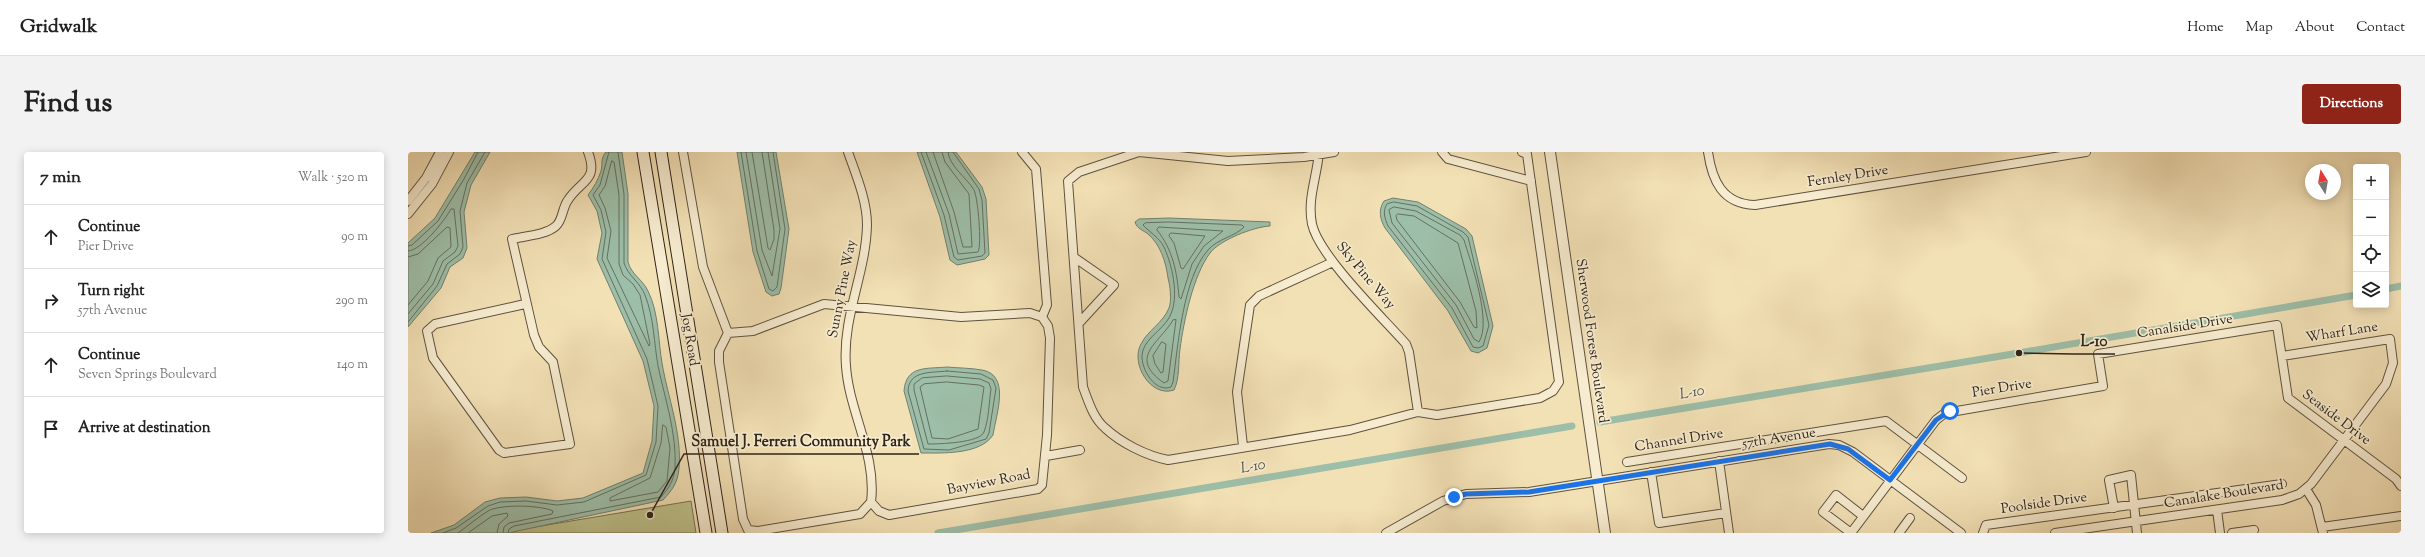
<!DOCTYPE html>
<html lang="en">
<head>
<meta charset="utf-8">
<style>
	body { margin:0; font-family:"Sorts Mill Goudy",serif; background:#f2f2f2; color:#222 }
	.controls { position:absolute; right:12px; top:12px; display:grid; overflow:hidden; border-radius:4px; box-shadow:0 2px 10px #0003 }
	.controls button { width:36px; height:36px; display:grid; place-items:center; padding:0; border:0; border-bottom:1px solid #e0e0e0; background:#fff; color:#222; font:20px sans-serif }
	.compass { position:absolute; left:1897px; top:12px; width:36px; height:36px; border-radius:50%; background:#fff; box-shadow:0 2px 10px #0003; rotate:349deg }
	.stop { position:absolute; width:12px; height:12px; margin:-9px; border:3px solid #1a73e8; border-radius:50%; background:#fff }
	.stop.end { background:#1a73e8; border-color:#fff; box-shadow:0 1px 4px #0008 }
	.list { margin:0; padding:0; list-style:none }
	h2 { display:flex; justify-content:space-between; align-items:center; height:52px; margin:0; padding:0 16px; font-size:17px }
	h2 small { font-size:13px; font-weight:400; color:#767676 }
	.list li { display:grid; grid-template-columns:26px 1fr auto; gap:12px; align-items:center; box-sizing:border-box; height:64px; padding:0 16px; border-top:1px solid #e0e0e0 }
	.list b { display:block; font-size:15px; white-space:nowrap }
	.list p { margin:0; font-size:13px; white-space:nowrap; color:#767676 }
	.list em { font-size:13px; font-style:normal; color:#767676 }
	.icon { flex:none; width:22px; height:22px; fill:none; stroke:currentColor; stroke-width:2; stroke-linecap:round; stroke-linejoin:round }
	.map { position:relative; flex:none; width:1993px; height:381px; overflow:hidden; border-radius:4px }
	header { display:flex; align-items:center; gap:24px; box-sizing:border-box; height:56px; padding:0 20px; background:#fff; border-bottom:1px solid #e0e0e0 }
	header strong { font-size:19px }
	nav { display:flex; gap:22px; margin-inline-start:auto; font-size:14px }
	.intro { display:flex; align-items:center; justify-content:space-between; box-sizing:border-box; height:96px; padding:0 24px }
	h1 { margin:0; font-size:28px }
	.button { padding:10px 18px; border-radius:4px; background:#8f2418; color:#fff; font-size:14px; font-weight:700 }
	main { display:flex; gap:24px; padding:0 24px }
	aside { flex:1; background:#fff; border-radius:4px; box-shadow:0 2px 10px #0003 }
	.map>svg:first-child { display:block }
	.green { fill:#bec28c; stroke:#767252 }
	.water { fill:#9dbea8; stroke:#71806f }
	.lines { fill:none; stroke-linecap:round; stroke-linejoin:round }
	.shore { stroke:#667060; stroke-width:1 }
	.canal { stroke:#9dbea8; stroke-width:7 }
	.minor-casing { stroke:#5f5240; stroke-width:10 }
	.tertiary-casing { stroke:#5f5240; stroke-width:12 }
	.secondary-casing { stroke:#2e2319; stroke-width:13 }
	.minor { stroke:#f7ecd0; stroke-width:8 }
	.tertiary { stroke:#f7ecd0; stroke-width:10 }
	.secondary { stroke:#f7ecd0; stroke-width:11 }
	.route { stroke:#1a73e8; stroke-width:5 }
	.labels { text-anchor:middle; dominant-baseline:central; stroke-width:3.5; stroke-linejoin:round; paint-order:stroke }
	.street-label { font-size:14px; fill:#2e2319; stroke:#f7ecd0 }
	.water-label { font-size:15px; font-style:italic; fill:#4f5244; stroke:#f7ecd0 }
	.leader { fill:none; stroke:#2e2319; stroke-width:1.5 }
	.callout-dot { fill:#2e2319; stroke:#f7ecd0; stroke-width:1.5 }
	.callout-label { font-size:15px; text-anchor:middle; font-weight:bold; fill:#2e2319; stroke:#f7ecd0; stroke-width:3.5; stroke-linejoin:round; paint-order:stroke }
</style>
</head>
<body>
<header>
<strong>Gridwalk</strong>
<nav><a>Home</a><a>Map</a><a>About</a><a>Contact</a></nav>
</header>
<div class="intro"><h1>Find us</h1><a class="button">Directions</a></div>
<main>
<aside>
<h2>7 min<small>Walk · 520 m</small></h2>
<ul class="list">
<li><svg class="icon" aria-label="ahead" viewBox="0 0 24 24"><path d="M12 20V5M6 11l6-6 6 6"/></svg><div><b>Continue</b><p>Pier Drive</p></div><em>90 m</em></li>
<li><svg class="icon" aria-label="right" viewBox="0 0 24 24"><path d="M7 20v-9h11M14 6l5 5-5 5"/></svg><div><b>Turn right</b><p>57th Avenue</p></div><em>290 m</em></li>
<li><svg class="icon" aria-label="ahead" viewBox="0 0 24 24"><path d="M12 20V5M6 11l6-6 6 6"/></svg><div><b>Continue</b><p>Seven Springs Boulevard</p></div><em>140 m</em></li>
<li><svg class="icon" aria-label="arrive" viewBox="0 0 24 24"><path d="M6 21V4h12l-3 4 3 4H6"/></svg><div><b>Arrive at destination</b></div></li>
</ul>
</aside>
<div class="map">
<svg width="1993" height="381" viewBox="0 0 1993 381">
	<rect width="100%" height="100%" fill="#f3e1b6"/>
	<filter id="stains"><feTurbulence type="fractalNoise" baseFrequency=".005" numOctaves="4"/><feColorMatrix values="0 0 0 0 .2 0 0 0 0 .09 0 0 0 0 .02 0 0 0 .5 -.17"/></filter>
	<radialGradient id="worn" r=".72"><stop offset=".6" stop-color="#630" stop-opacity="0"/><stop offset="1" stop-color="#630" stop-opacity=".3"/></radialGradient>
	<path class="green" d="M283 349 288 381H102L115 377Z"/>
	<path class="water" d="M67 0H82L63 33 56 60 59 96 55 106 42 115 33 136 0 175V91L27 66Z
		M198 0H214L220 42V110C223 122 235 128 240 139 251 161 250 188 254 211 260 246 274 281 271 316 270 331 264 338 255 348L100 381H23L46 373 77 350 92 346 118 345 149 349 175 346 235 321 244 289 246 254 235 209 189 107 194 81 189 59 180 43C186 35 190 28 193 19 195 11 192 7 198 0Z
		M329 0H368L381 77 373 136 371 142 364 144 358 140 345 100Z
		M509 0H548L574 35 578 47 581 103 577 107 549 113 542 108 532 65Z
		M985 46 1010 50 1058 77 1064 84 1085 174 1079 196 1070 201 1063 199 1040 159 977 76C972 67 970 58 976 49Z
		M761 66 862 70V74C845 75 812 88 802 101 785 124 776 168 772 197 770 211 772 226 766 238 743 246 722 212 733 192 740 178 755 171 761 156 764 149 762 133 760 126 758 110 752 92 740 82 735 78 729 77 727 70L731 67Z
		M539 215C550 216 563 216 574 218 603 223 588 263 585 283 572 303 534 301 513 301L496 239C498 213 519 217 539 215Z"/>
	<g class="lines">
		<path class="shore" d="M333 0 349 99 361 137 365 139 369 135 377 77 365 0
			M338 0 354 98 364 124 372 77 360 0
			M344 0 360 96 362 98 366 87V78L354 0
			M513 0 536 63 546 105 550 108 574 104 577 101 574 48 571 37 545 0
			M518 0 541 62 550 102 570 100C574 93 570 46 566 38 559 26 541 14 540 0
			M525 0 546 60 555 95H564L561 42 537 10 534 0
			M204 9 206 10 211 43V112L215 123 225 132 232 143 242 192 241 194 199 106 203 79 197 56 191 43 197 34Z
			M986 50 1009 54 1055 80 1060 85 1081 173 1075 194 1070 196 1065 195 1044 156 980 74C977 67 974 59 979 52Z
			M986 55 1008 59 1052 83 1056 88C1063 111 1084 169 1071 190L1066 187 1048 153 984 71 981 58Z
			M990 62 1006 64 1050 91 1068 159 1069 176 1066 175 1052 150 989 68 988 64Z
			M761 70 834 73 836 75C828 84 809 87 800 98 775 126 770 193 765 230L763 235C747 241 733 217 734 203 735 189 751 180 759 169 773 150 765 115 756 95 751 85 741 80 735 73L737 71Z
			M751 75 815 79 796 94 784 112 773 147 771 145C769 120 765 98 749 78Z
			M763 81 797 84 775 117 773 116 766 91 761 84Z
			M0 94 4 93 30 69 56 27 70 0
			M0 99C14 98 36 69 43 57H46L50 94 47 100 35 109 25 132 0 162
			M0 105 10 102 39 75 42 76 43 95 30 106 20 129 0 153
			M768 168 760 229 756 231C719 205 752 191 765 168Z
			M0 170 29 134 39 112 52 102 55 95 52 59 59 31 77 0
			M754 190 758 192 755 220 753 221 747 212 745 204Z
			M539 219 573 222 585 228 588 236 581 281 578 287 541 298 516 297 500 239C501 218 523 221 539 219Z
			M539 224 572 227 581 231 583 237C581 250 581 267 576 280 572 291 530 292 520 292L506 238V232L514 226Z
			M539 230 571 233 576 235 570 277 540 287 524 286 512 235 516 232Z
			M255 273 258 275 262 296 259 329 250 340 202 349V346L242 326 253 291Z
			M35 381 48 376 80 354 92 350 118 349 149 353 176 350 238 323 248 290 250 254 239 207 194 107 198 80 193 58 185 43 192 33 201 0
			M50 381C60 374 70 365 80 359 92 352 133 353 145 359L144 362 101 371 96 375 95 381
			M60 381 84 364 99 361 100 364 91 372 89 381
			M100 381 101 377 106 374 253 345C261 336 266 328 267 316 269 282 257 247 250 214 246 191 246 166 237 143 232 130 220 124 216 111V42L210 0"/>
		<path class="canal" d="M1978 137 1993 134
			M1192 270 1611 201 1948 143
			M530 381 1164 274"/>
		<g class="minor-casing">
			<path id="minor" d="M275 0 295 115 320 181
				M440 0C448 23 459 48 459 73 458 121 434 165 438 214 441 260 469 303 463 350
				M614 0 628 17 639 153 634 165
				M911 0C909 25 899 47 904 72 911 104 974 165 998 192L1001 200 1010 260
				M926 0 896 5 820 9 731 0 671 20 660 29 675 235C680 248 685 266 697 276 713 291 739 304 760 308L942 278 1010 260 1029 263 1132 246 1145 239 1151 230 1119 2 1114 0
				M1034 0 1040 7 1123 29
				M1300 0C1304 28 1314 52 1347 53L1678 0
				M0 49 18 26 32 0
				M0 62 24 32 41 0
				M667 106 706 133 672 170
				M117 152 27 172 19 179 25 206 91 298 96 301 162 292 145 210 131 195 126 183 104 87C117 84 138 83 148 74 155 68 154 56 160 48 173 28 191 29 180 0
				M835 294 829 240 842 153 851 144 925 110
				M638 304 672 298
				M1311 309 1321 381
				M1219 310 1478 269 1554 326
				M1243 320 1251 371 1318 361
				M1898 337 1908 353 1915 381
				M463 350 452 362 350 379 340 378 335 367 311 210V199L320 181 345 179 416 152 553 165 622 161 634 165
				M463 350 471 359 481 363 630 337 634 333 639 283 642 186 640 174 634 165
				M1706 356 1701 328 1723 323 1729 381
				M1809 358 1812 381
				M1914 375 1993 364
				M978 381 1035 349 1058 342 1121 340 1421 292 1431 293 1445 300 1553 381
				M1443 381 1528 268 1537 261 1695 234 1690 202 1869 173 1880 246 1988 327 1993 334
				M1443 381 1415 360 1428 343 1455 364
				M1491 381 1502 366
				M1575 381 1578 373 1874 332
				M1647 381 1874 348 1891 342 1903 332 1978 232 1985 211 1982 187 1874 204
				M1824 381 1846 378"/>
		</g>
		<g class="tertiary-casing">
			<path id="tertiary" d="M1142 0 1197 381"/>
		</g>
		<g class="secondary-casing">
			<path id="secondary" d="M235 0 298 381
				M253 0 314 381"/>
		</g>
		<use href="#minor" class="minor"/>
		<use href="#tertiary" class="tertiary"/>
		<use href="#secondary" class="secondary"/>
	</g>
	<g class="lines">
		<path class="route" d="M1046 345 1058 342 1121 340 1422 292 1440 297 1482 328 1528 268 1542 259"/>
	</g>
	<g class="labels">
		<g class="street-label">
			<text transform="translate(1440 25) rotate(-9)">Fernley Drive</text>
			<text transform="translate(957 124) rotate(50)">Sky Pine Way</text>
			<text transform="translate(435 137) rotate(-79)">Sunny Pine Way</text>
			<text transform="translate(1777 175) rotate(-9)">Canalside Drive</text>
			<text transform="translate(1934 181) rotate(-9)">Wharf Lane</text>
			<text transform="translate(281 188) rotate(81)">Jog Road</text>
			<text transform="translate(1183 189) rotate(82)">Sherwood Forest Boulevard</text>
			<text transform="translate(1594 237) rotate(-9)">Pier Drive</text>
			<text transform="translate(1928 266) rotate(37)">Seaside Drive</text>
			<text transform="translate(1371 287) rotate(-9)">57th Avenue</text>
			<text transform="translate(1271 289) rotate(-9)">Channel Drive</text>
			<text transform="translate(581 331) rotate(-11)">Bayview Road</text>
			<text transform="translate(1816 343) rotate(-9)">Canalake Boulevard</text>
			<text transform="translate(1636 352) rotate(-8)">Poolside Drive</text>
		</g>
		<g class="water-label">
			<text transform="translate(1284 241) rotate(-10)">L-10</text>
			<text transform="translate(845 315) rotate(-10)">L-10</text>
		</g>
	</g>
	<path class="leader" d="M1611 201L1665 202H1707M242 363L276 302H511"/>
	<g class="callout-dot">
		<circle cx="1611" cy="201" r="4"/>
		<circle cx="242" cy="363" r="4"/>
	</g>
	<g class="callout-label">
		<text x="1686" y="194">L-10</text>
		<text x="393" y="294">Samuel J. Ferreri Community Park</text>
	</g>
	<rect width="100%" height="100%" filter="url(#stains)"/>
	<rect width="100%" height="100%" fill="url(#worn)"/>
</svg>
<div class="controls">
<button>+</button>
<button>−</button>
<button><svg class="icon" aria-label="locate" viewBox="0 0 24 24"><circle cx="12" cy="12" r="6"/><path d="M12 2v4M12 18v4M2 12h4M18 12h4"/></svg></button>
<button><svg class="icon" aria-label="layers" viewBox="0 0 24 24"><path d="M12 4l9 5-9 5-9-5zM3 14l9 5 9-5"/></svg></button>
</div>
<svg class="compass" viewBox="-18 -18 36 36"><path d="M0-13l5 13h-10z" fill="#e53935"/><path d="M0 13l5-13h-10z" fill="#767676"/></svg>
<div class="stop" style="left:1542px;top:259px"></div>
<div class="stop end" style="left:1046px;top:345px"></div>
</div>
</main>
</body>
</html>
